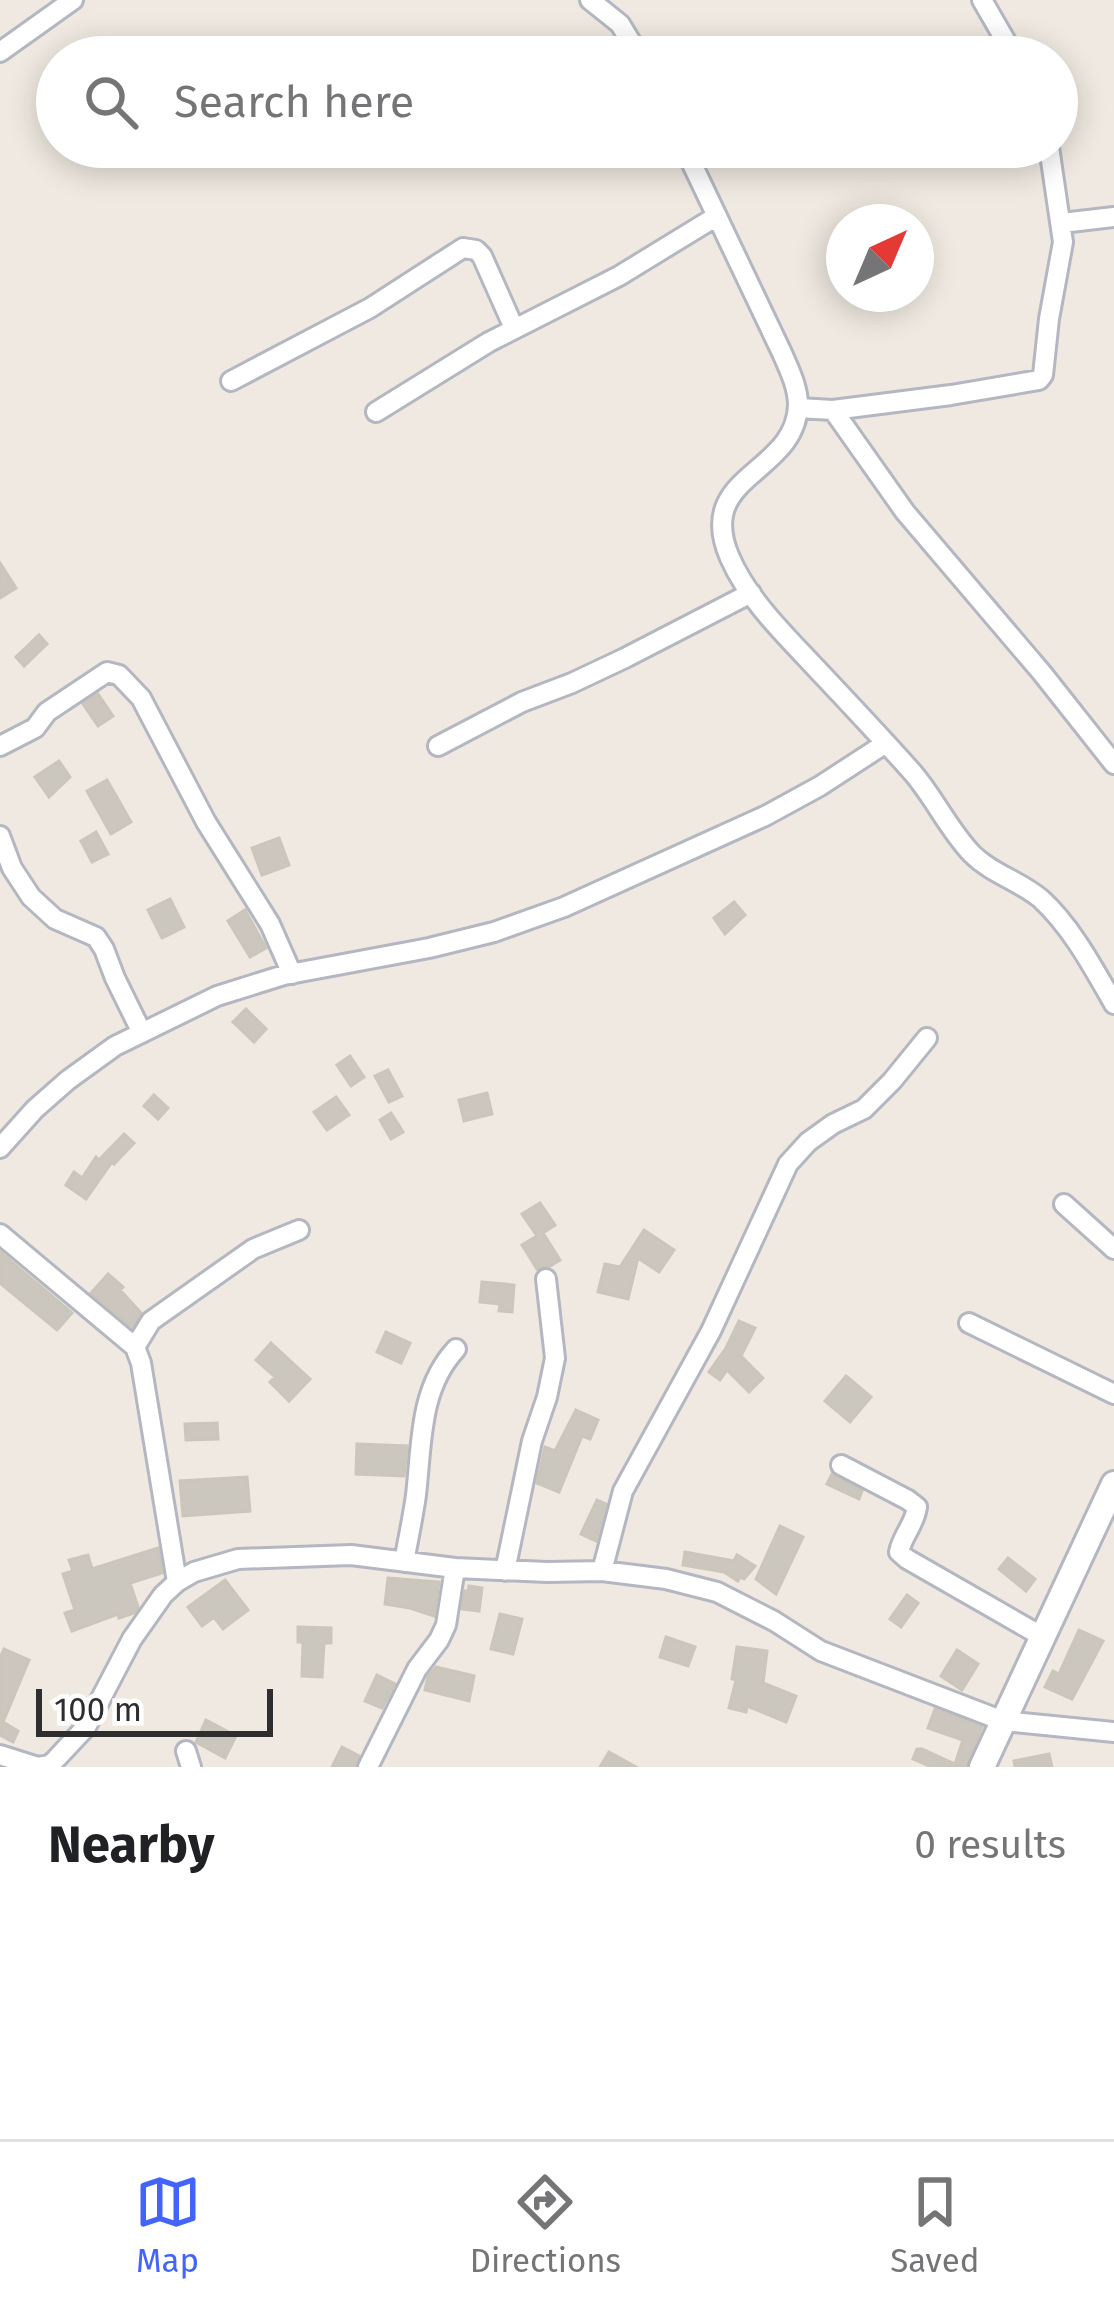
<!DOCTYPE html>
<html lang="en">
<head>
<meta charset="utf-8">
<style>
	body { margin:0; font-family:"Fira Sans",sans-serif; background:#f2f2f2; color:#202124 }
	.compass { position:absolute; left:826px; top:204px; width:108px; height:108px; border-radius:50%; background:#fff; box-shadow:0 6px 30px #0003; rotate:44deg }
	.scale { position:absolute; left:36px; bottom:30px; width:237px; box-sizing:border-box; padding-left:12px; border:6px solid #2e2e2e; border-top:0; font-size:33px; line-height:42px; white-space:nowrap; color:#2e2e2e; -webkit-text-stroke:9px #fff; paint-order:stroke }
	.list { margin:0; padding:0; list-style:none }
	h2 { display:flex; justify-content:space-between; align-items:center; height:156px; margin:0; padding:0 48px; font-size:51px }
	h2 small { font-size:39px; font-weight:400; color:#757577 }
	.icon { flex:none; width:66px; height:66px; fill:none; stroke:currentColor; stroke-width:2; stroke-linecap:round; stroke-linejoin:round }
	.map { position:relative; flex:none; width:1114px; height:1767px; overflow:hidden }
	.search { position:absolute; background:#fff; box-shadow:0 6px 30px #0003; left:36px; right:36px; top:36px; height:132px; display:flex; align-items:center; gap:30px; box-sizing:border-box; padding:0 42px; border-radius:66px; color:#757577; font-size:45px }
	.sheet { height:372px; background:#fff }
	nav { display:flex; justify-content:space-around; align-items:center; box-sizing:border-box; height:168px; border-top:3px solid #e0e0e0; background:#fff; font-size:33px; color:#757577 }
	nav a { display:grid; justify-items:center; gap:6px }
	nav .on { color:#4264fb }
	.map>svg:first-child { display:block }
	.building { fill:#cbc7bf; stroke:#cbc5ba; stroke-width:3 }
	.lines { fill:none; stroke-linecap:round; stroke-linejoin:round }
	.street-casing { stroke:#b4b7c1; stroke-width:24 }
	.secondary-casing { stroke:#b4b7c1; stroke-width:30 }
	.street { stroke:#fff; stroke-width:18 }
	.secondary { stroke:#fff; stroke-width:24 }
</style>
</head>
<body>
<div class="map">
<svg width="1114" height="1767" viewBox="0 0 1114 1767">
	<rect width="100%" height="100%" fill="#efe9e1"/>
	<path class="building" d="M0 563 16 588 0 598Z
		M39 635 47 644 24 666 16 657Z
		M98 694 113 716 98 726 83 704Z
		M59 761 70 777 49 797 35 777Z
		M107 780 131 822 111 834 87 791Z
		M96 832 108 854 92 862 81 841Z
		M279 838 289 865 262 875 252 848Z
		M170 899 184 927 162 938 148 910Z
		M734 902 745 915 725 934 714 918Z
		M245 910 266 948 250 957 228 921Z
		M246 1009 266 1029 254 1042 233 1022Z
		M350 1056 364 1077 351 1086 337 1065Z
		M388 1070 402 1096 389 1102 375 1076Z
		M487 1093 492 1114 464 1121 459 1100Z
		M154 1095 168 1108 158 1119 144 1106Z
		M336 1097 349 1115 327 1130 314 1112Z
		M391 1113 403 1132 391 1139 380 1120Z
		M124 1134 134 1143 114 1164 112 1162 86 1199 66 1185 74 1172 82 1178 96 1157 99 1160Z
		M540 1203 555 1225 543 1233 560 1260 550 1266 537 1269 522 1245 537 1236 522 1214Z
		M644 1230 674 1250 659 1272 638 1258 628 1299 598 1292 605 1264 620 1267Z
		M0 1252 72 1313 57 1330 0 1283Z
		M108 1274 123 1287 120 1290 141 1313 132 1327 91 1293Z
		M482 1282 514 1285 512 1312 499 1311 500 1304 480 1302Z
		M739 1321 755 1328 741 1356 763 1378 749 1392 727 1370 720 1380 709 1372 726 1348Z
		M386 1332 410 1343 401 1363 377 1352Z
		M271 1343 310 1379 289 1401 270 1382 275 1377 256 1360Z
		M846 1376 871 1397 850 1422 825 1401Z
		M576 1410 598 1420 590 1439 582 1436 559 1492 537 1483 545 1447 555 1451Z
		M217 1423 218 1439 186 1440 185 1424Z
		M357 1444 407 1446 404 1476 356 1474Z
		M832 1474 862 1491 859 1499 827 1484Z
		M247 1477 250 1511 183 1516 180 1481Z
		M597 1500 606 1504 596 1541 581 1534Z
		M780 1526 803 1537 776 1594 756 1579Z
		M158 1548 162 1573 130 1583 138 1607 134 1613 119 1618 118 1614 72 1631 65 1613 75 1610 63 1574 73 1571 69 1560 88 1555 92 1569Z
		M685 1552 734 1561 737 1555 755 1566 744 1579 740 1577 738 1581 724 1572 683 1565Z
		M1008 1558 1035 1579 1026 1591 999 1569Z
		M388 1578 439 1582 434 1616 410 1608 385 1604Z
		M225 1580 248 1610 223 1629 214 1617 202 1626 188 1607Z
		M469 1586 482 1588 479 1611 462 1609 465 1591 468 1592Z
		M907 1595 918 1603 901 1627 890 1619Z
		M500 1614 522 1619 513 1654 491 1649Z
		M298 1627 331 1628V1643H324L322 1677 302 1676 303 1642H298Z
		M1079 1630 1103 1641 1072 1699 1045 1687 1053 1671 1059 1674Z
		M666 1637 695 1647 688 1666 660 1657Z
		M737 1647 767 1651 763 1683 796 1696 786 1722 747 1706 746 1712 729 1708 736 1680 732 1679Z
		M4 1649 29 1660 3 1722 18 1731 13 1742 0 1735V1658Z
		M957 1650 978 1664 962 1690 941 1676Z
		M436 1667 474 1676 469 1701 425 1690 428 1677Z
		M377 1675 395 1684 382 1708 365 1701Z
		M935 1709 982 1727 966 1767H932L913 1759 917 1749H922L955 1764 963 1740 928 1728Z
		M206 1720 236 1736 225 1758 196 1742Z
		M342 1747 359 1756 355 1767H332Z
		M609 1752 636 1767H600Z
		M1049 1754 1052 1767H1015L1014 1761Z"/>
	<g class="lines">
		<g class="street-casing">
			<path id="street" d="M590 0 620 24 640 57
				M982 0 1015 57
				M0 52 73 0
				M684 147 782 353C789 369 798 387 798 405 796 475 693 474 730 558 748 599 783 633 813 665 847 701 880 736 913 773 935 799 949 830 972 854 992 874 1020 881 1041 899 1071 926 1094 969 1114 1004
				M1062 223 1114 217
				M231 381 370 308 463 248 476 250 482 256 514 328
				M798 408 833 410 951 395 1039 380 1043 375 1049 319 1063 242 1049 147
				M833 410 905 512 1042 673 1114 764
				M376 412 489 342 619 276 717 216
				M0 746 35 728 47 712 107 672 119 675 141 698 206 822 270 924 292 974
				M438 746 522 702 572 683 625 658 751 593
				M0 836 12 868 31 897 55 919 96 937 104 949 115 978 142 1033
				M0 1148 35 1109 68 1080 115 1046 217 996 284 975 429 948 494 932 564 907 765 816 820 786 886 743
				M1064 1204 1114 1249
				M0 1234 135 1347 141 1363 177 1582
				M969 1323 1114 1394
				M135 1347 151 1321 253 1249 299 1230
				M841 1465 908 1500 917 1507C915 1524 902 1536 899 1552L907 1559 1043 1637
				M404 1562C408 1540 413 1517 416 1495 422 1443 419 1389 456 1349
				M505 1571 532 1441 547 1397 555 1358 546 1279
				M602 1571 623 1491 711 1331 788 1164 808 1142 833 1124 864 1109 892 1081 927 1038
				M186 1751 191 1767
				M0 1755 38 1767 50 1765 57 1758 86 1727 132 1639 163 1595 177 1582 194 1572 238 1559 351 1555 455 1568 547 1572 602 1571 666 1579 717 1592 774 1621 821 1651 1003 1721 1114 1732
				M368 1767 417 1669 439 1640 446 1625 455 1568"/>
		</g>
		<g class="secondary-casing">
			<path id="secondary" d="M982 1767 1114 1484"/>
		</g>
		<use href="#street" class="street"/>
		<use href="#secondary" class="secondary"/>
	</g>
</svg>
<svg class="compass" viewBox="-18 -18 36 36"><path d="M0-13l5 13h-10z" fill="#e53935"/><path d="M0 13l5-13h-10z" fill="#757577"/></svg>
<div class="scale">100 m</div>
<div class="search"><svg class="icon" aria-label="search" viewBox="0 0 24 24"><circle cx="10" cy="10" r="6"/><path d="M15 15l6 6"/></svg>Search here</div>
</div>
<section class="sheet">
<h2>Nearby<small>0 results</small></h2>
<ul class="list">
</ul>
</section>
<nav>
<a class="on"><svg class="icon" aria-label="map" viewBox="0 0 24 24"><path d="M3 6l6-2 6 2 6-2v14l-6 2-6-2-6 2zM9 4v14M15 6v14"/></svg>Map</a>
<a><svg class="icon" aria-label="directions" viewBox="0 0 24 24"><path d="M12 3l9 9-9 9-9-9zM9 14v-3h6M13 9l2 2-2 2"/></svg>Directions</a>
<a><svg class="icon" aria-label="saved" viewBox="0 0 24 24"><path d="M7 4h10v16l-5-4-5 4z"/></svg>Saved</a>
</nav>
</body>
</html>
